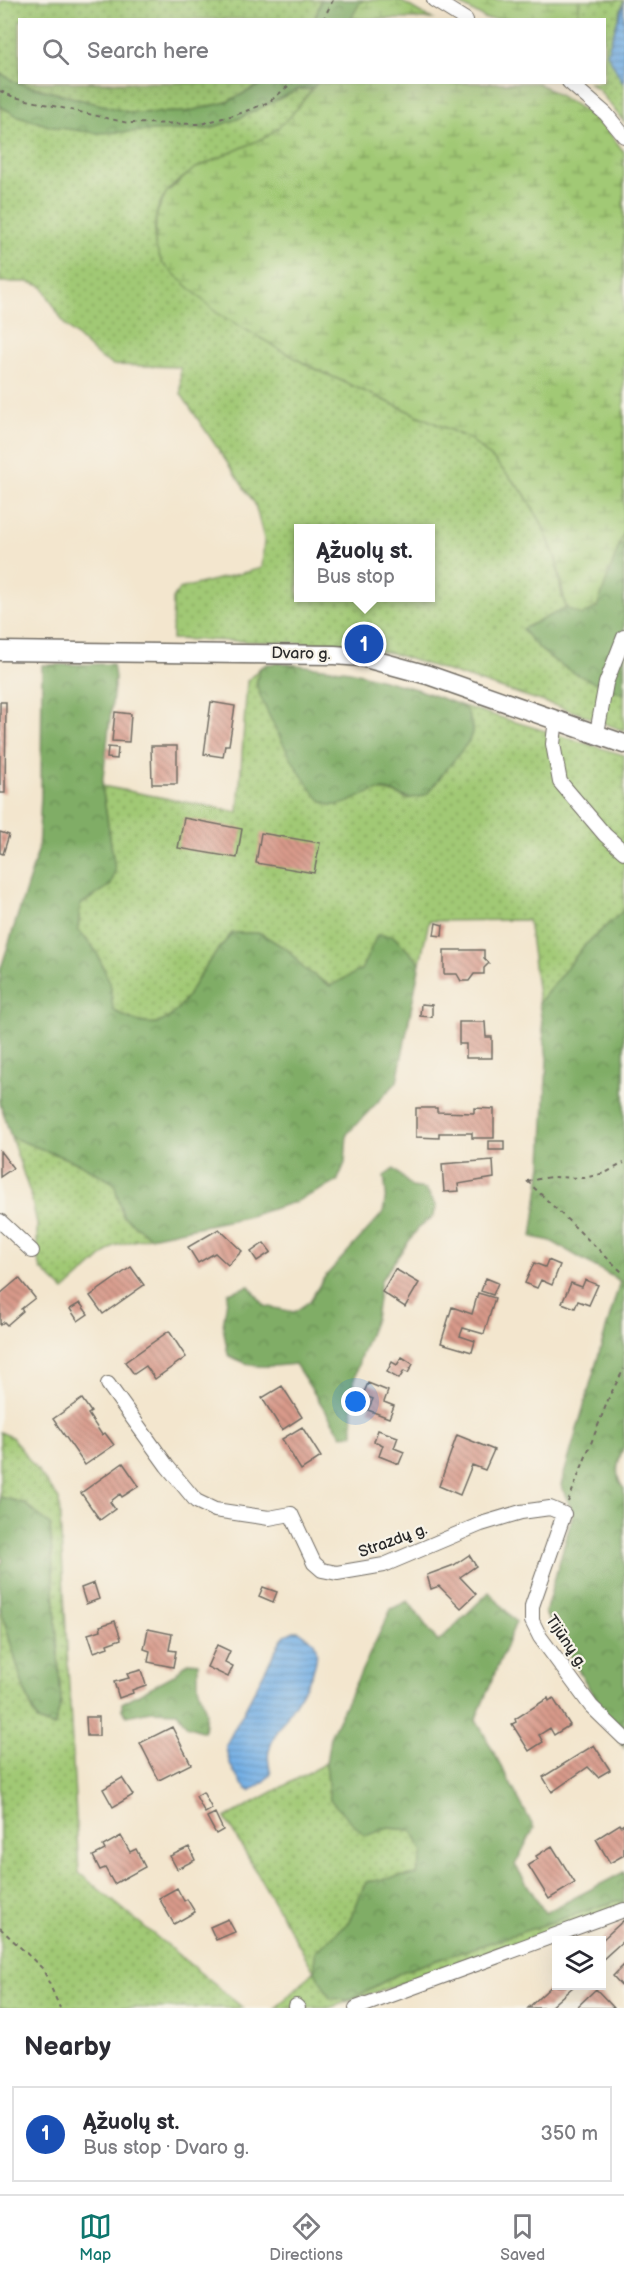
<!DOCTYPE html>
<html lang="en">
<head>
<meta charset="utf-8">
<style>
	body { margin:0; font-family:"Balsamiq Sans",sans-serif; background:#f2f2f3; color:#2b2b33 }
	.controls { position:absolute; right:18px; bottom:18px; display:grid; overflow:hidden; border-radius:0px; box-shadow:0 6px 24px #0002 }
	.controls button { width:54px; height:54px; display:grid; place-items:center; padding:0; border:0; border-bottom:2px solid #e1e1e2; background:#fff; color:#2b2b33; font:30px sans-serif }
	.you { position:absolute; left:356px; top:1402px; width:21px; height:21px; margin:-15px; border:4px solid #fff; border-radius:50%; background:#1a73e8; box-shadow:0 0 0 9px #1a73e833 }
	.badge { display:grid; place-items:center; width:39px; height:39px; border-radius:50%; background:#0f766e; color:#fff; font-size:20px; font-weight:700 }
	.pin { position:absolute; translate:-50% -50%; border:3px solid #fff; box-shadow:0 2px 6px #0006 }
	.popup { position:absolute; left:294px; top:524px; width:141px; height:78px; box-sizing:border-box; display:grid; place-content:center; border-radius:0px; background:#fff; filter:drop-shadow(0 2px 4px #0005); font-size:20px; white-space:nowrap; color:#7c7c81 }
	.popup b { font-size:22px; color:#2b2b33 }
	.popup::after { content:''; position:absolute; left:50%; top:100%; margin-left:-12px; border:12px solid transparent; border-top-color:#fff }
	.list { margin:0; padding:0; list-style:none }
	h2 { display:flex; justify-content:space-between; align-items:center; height:78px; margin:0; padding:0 24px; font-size:26px }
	h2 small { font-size:20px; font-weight:400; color:#7c7c81 }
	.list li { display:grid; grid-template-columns:39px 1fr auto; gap:18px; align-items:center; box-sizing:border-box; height:96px; margin:0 12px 12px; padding:0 12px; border:2px solid #e1e1e2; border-radius:0px }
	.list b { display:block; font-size:22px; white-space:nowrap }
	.list p { margin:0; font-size:20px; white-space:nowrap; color:#7c7c81 }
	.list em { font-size:20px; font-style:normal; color:#7c7c81 }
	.icon { flex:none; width:33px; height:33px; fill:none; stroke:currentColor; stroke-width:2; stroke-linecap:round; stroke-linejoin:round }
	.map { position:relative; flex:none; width:624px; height:2008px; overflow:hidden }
	.search { position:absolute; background:#fff; box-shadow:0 6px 24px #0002; left:18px; right:18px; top:18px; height:66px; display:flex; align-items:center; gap:15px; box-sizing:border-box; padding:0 21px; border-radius:0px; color:#7c7c81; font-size:22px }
	.sheet { height:186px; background:#fff }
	nav { display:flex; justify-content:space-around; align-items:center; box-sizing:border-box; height:84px; border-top:2px solid #e1e1e2; background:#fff; font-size:16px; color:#7c7c81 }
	nav a { display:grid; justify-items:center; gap:3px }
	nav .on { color:#0f766e }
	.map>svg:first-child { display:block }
	.green { fill:url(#green-dots); stroke:#667a50; stroke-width:1.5; fill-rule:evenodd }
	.forest { fill:url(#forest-crowns); stroke:#566c48; stroke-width:1.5 }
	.wetland { fill:url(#wetland-marsh); stroke:#667a50; stroke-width:1.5 }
	.water { fill:url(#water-rules); stroke:#4f6d88; stroke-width:1.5 }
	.building { fill:url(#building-back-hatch) }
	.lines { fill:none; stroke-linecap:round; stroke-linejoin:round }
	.street-casing { stroke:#716c64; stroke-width:16 }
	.secondary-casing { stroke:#716c64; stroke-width:21 }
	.path { stroke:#716c64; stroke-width:2; stroke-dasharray:4.5 4.5; stroke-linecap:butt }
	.street { stroke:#fff; stroke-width:14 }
	.secondary { stroke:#fff; stroke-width:18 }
	.labels { text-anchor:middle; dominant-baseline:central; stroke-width:4.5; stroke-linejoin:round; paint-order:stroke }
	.street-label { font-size:16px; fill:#2b2b2b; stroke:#f7f3e8 }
</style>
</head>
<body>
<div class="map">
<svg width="624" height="2008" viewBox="0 0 624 2008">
	<defs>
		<pattern id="green-dots" width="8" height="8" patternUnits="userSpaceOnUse" patternTransform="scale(1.5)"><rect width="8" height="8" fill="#a1c974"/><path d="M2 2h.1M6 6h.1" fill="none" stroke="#83a35f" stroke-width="1.8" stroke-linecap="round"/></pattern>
		<pattern id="forest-crowns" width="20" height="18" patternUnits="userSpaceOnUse" patternTransform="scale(1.5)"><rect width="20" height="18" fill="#80ad66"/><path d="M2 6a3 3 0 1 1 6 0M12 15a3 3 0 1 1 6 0" fill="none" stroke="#698d54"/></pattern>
		<pattern id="wetland-marsh" width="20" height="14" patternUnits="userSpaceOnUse" patternTransform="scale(1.5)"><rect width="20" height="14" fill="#a1c974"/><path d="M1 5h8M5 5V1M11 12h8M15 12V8" fill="none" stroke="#83a35f"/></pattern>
		<pattern id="water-rules" width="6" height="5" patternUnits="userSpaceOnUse" patternTransform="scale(1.5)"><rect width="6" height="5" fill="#73afe5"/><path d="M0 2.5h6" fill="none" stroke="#5f8fba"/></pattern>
		<pattern id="building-back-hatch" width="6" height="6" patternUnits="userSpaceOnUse" patternTransform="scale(1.5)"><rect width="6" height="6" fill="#d89a8a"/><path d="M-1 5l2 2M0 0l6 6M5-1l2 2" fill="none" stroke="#af7e71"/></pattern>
	</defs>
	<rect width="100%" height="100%" fill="#f7f3e8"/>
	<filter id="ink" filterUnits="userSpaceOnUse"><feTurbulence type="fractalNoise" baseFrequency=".0167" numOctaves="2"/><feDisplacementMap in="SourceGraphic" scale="12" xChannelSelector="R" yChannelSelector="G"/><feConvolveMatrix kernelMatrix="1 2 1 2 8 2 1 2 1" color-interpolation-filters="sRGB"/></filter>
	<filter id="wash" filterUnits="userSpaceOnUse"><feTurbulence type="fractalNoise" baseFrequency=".008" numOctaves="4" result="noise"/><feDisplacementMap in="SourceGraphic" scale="24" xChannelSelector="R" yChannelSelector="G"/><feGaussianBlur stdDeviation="1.35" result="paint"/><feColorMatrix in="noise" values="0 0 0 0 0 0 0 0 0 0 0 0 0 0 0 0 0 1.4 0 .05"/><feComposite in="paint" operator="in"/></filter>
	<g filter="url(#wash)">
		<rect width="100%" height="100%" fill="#f3e6ce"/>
		<path class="green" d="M3 0H321L315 19 20 20V82L264 83 227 102 185 112 132 113 17 83 0 73V3Z
			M580 0H624L607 53 624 85V122L599 90 589 83 604 82V20H577Z
			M299 89H313C300 106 286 124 268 136 235 158 162 169 156 217 154 226 155 236 155 245L309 366 470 439 494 460 524 493 541 522 556 559 561 591 566 608 597 607 624 531V731L578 713 391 653 326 644 172 639 173 598 179 589 262 568 264 539 255 504 181 394 180 367 113 365 99 357 65 325 42 286 28 282H0V106L16 115 138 130 208 129ZM298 528H430V598H298Z
			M260 668 256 684 339 805C368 793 377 783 407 799L427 794 469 741 473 729 467 711 460 705 624 755V910L584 946 539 1003 528 920 429 921 420 963 393 936 361 970 331 986 304 969 288 950 260 933H232C223 944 214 955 206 966 179 1006 170 1045 113 1010L110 983 78 930 80 905 111 885 115 870 102 786 238 812 247 681Z
			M11 1137 80 1164 114 1183 123 1216 150 1237 114 1246 64 1291 41 1269 37 1256V1223L30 1193Z
			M0 1432 12 1437 59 1499 79 1873 243 2008H0V1606L24 1689 37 1721 54 1727 61 1703 50 1525 24 1503 0 1497Z
			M326 1763 330 1800 389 1828 412 1830 423 1853 417 1874 366 1883 349 1922 315 1952 349 2000 404 1971 433 1961 616 1901H624V1908L329 2008H276L314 1971 225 1818Z"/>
		<path class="forest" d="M321 0H364L360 3 351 19 315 20Z
			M0 73 17 83 132 113 185 112 227 102 264 83H317L313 89H299L238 119 208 129 97 133 52 127 16 115 0 106Z
			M624 543V694C585 680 547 664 522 629L566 608 582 615 597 607 618 547Z
			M280 663 350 671 416 689 460 705 467 711 473 729 469 741 427 794C401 806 397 785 375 791 360 794 343 810 327 804 307 796 263 708 257 686 256 680 259 673 260 668L267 664Z
			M113 664 115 678 102 786 115 870 111 885 80 905 78 930 96 951 110 983 113 1010C170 1045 179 1006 206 966 214 955 223 944 232 933H260L288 950 304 969 330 986 361 970 377 935 393 936 420 963 397 1082 347 1134 345 1163 337 1182 295 1202 246 1217 150 1237 123 1216 114 1183 80 1164 11 1137 0 1103V971L38 851 41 795 42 665Z
			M624 910V1446C618 1460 613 1476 624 1489V1748L545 1613 573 1514 561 1485 620 1281 551 1241 532 1237 542 1164 547 1059 539 1003 584 946Z
			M394 1169 412 1187 426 1189 436 1206 434 1216 419 1227 381 1280 375 1319 360 1358 352 1389 353 1434 342 1436 295 1364C264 1367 256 1370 228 1355L223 1326 228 1293 249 1286 265 1306 294 1312 310 1301 323 1279 383 1213 386 1193 384 1176Z
			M0 1497 24 1503 50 1525 61 1703 54 1727 38 1721 24 1689 0 1606V1565L3 1561 0 1553Z
			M489 1592 516 1622 476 1719 534 1828 515 1865 545 1913 624 1872V1901H616L404 1971 349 2000 330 1998 315 1971V1952L349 1922 366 1882 417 1874 423 1853 412 1830 389 1828 365 1836 330 1800 326 1763 330 1737 391 1609 408 1601 438 1642Z
			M188 1662 198 1663V1686L206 1712 204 1732 187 1726 177 1712 150 1711 127 1716 122 1710V1703L174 1675Z"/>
		<path class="wetland" d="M364 0H399L432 19H351L360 3Z
			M453 0H580L577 19H486Z
			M317 83H538L591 114 609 132 624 152V531L597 607 582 615 566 608 556 559 541 522 524 493 494 460 470 439 309 366 217 313 162 263 155 245 156 215 166 193 194 169 268 136 290 117Z"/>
		<path class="water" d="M624 2V85L607 53Z
			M294 1631H299L314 1642C329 1672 276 1720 269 1751 267 1758 269 1766 271 1774L265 1781 250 1791C238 1785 226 1759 226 1745L281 1640 285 1635Z"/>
		<g id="blocks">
			<path class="building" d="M0 702H6L5 793H0Z
				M211 702 235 706 229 745H225L223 757 204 754Z
				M115 712 131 714 129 742 112 741Z
				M151 746H177V784H152Z
				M108 747 118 748 117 759 107 758Z
				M184 818 242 829 237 858 178 848Z
				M0 832 9 835 3 854 0 853Z
				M261 833 320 843 314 873 256 863Z
				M436 923 443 925 442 936 434 935Z
				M444 950H484V958L489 963 484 968V974H474L469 981H461L457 974H444Z
				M421 1004 432 1005V1017L420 1016Z
				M459 1022H485L486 1037H492V1058H466V1044H459Z
				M416 1108H437V1112L474 1113V1108L494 1109V1138H472V1133H439V1138L416 1137Z
				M489 1141H504V1150H489Z
				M0 1151 13 1168 0 1177Z
				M493 1160 494 1178 458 1184 459 1191 444 1192 442 1164Z
				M219 1229 242 1251 228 1265 215 1253 198 1263 188 1247Z
				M264 1243 271 1252 257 1261 251 1252Z
				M548 1260 560 1265 552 1285 541 1280 537 1288 525 1283 534 1263 545 1267Z
				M131 1267 144 1285 103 1314 90 1296Z
				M395 1269 419 1283 405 1307 382 1292Z
				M19 1278 35 1298 21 1309 23 1311 7 1325 4 1322 0 1325V1294Z
				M486 1278 498 1283 493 1295 481 1291Z
				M585 1280 598 1285 589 1305 578 1301 575 1308 562 1303 571 1283 582 1287Z
				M478 1293 495 1298 484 1334 463 1328 460 1336 475 1341 472 1352 441 1343 452 1307 472 1314Z
				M80 1303 88 1314 78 1321 70 1309Z
				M169 1331 186 1357 155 1379 146 1366 134 1374 125 1362Z
				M402 1357 413 1364 408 1373 404 1371 399 1379 387 1372 392 1362 397 1365Z
				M368 1383 388 1391 384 1402 394 1406 389 1418 368 1410 373 1399 363 1395Z
				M282 1386 302 1417 282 1430 262 1398Z
				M82 1399 91 1412 88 1414 102 1435 105 1433 114 1445 85 1465 53 1419Z
				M302 1427 321 1457 301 1470 282 1439Z
				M378 1430 398 1437 394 1448 404 1452 399 1464 379 1456 383 1445 374 1441Z
				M457 1435 494 1450 485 1470 472 1465 460 1495 439 1486Z
				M123 1463 139 1486 122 1497 120 1494 110 1502 115 1509 100 1520 81 1493Z
				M469 1555 476 1566 460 1577 476 1594 461 1608 439 1586 431 1589 427 1575 454 1565Z
				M94 1583 99 1599 86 1604 81 1588Z
				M263 1587 277 1592 273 1602 259 1596Z
				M115 1621 121 1639 107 1644 108 1647 94 1652 88 1634 101 1630 100 1626Z
				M148 1629 172 1634 169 1650 176 1651 173 1667 148 1662 150 1651 144 1649Z
				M217 1645 230 1651 225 1662 233 1666 228 1677 207 1667Z
				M141 1670 146 1685 132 1690 133 1693 119 1698 114 1682 129 1678 127 1674Z
				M548 1698 549 1701 553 1698 570 1725 554 1735 550 1728 539 1735 543 1742 529 1751 512 1724 516 1722 515 1719Z
				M86 1717H99V1736H87Z
				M172 1727 191 1764 159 1780 140 1743Z
				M594 1745 610 1770 598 1777 588 1767 552 1792 543 1777Z
				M122 1778 133 1795 113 1807 103 1789Z
				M203 1792 212 1809 205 1813 196 1796Z
				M215 1813 223 1830 216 1834 207 1817Z
				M620 1824 621 1826 624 1824V1855L610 1863 596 1839Z
				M121 1836 130 1852 136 1849 145 1867 114 1884 105 1868 100 1870 93 1856 105 1850 103 1846Z
				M552 1846 575 1883 549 1899 528 1865 538 1859 536 1856Z
				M189 1847 195 1860 177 1869 170 1856Z
				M177 1888 184 1901 187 1899 195 1912 174 1924 159 1898Z
				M228 1919 235 1932 216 1940 210 1927Z
				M624 1920V1940L602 1960V1940Z
				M624 1965V1988L613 1976Z
				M556 1982V1986H574L549 2008H528Z
				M596 1989 614 2008H576Z"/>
		</g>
	</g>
	<g filter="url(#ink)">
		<use href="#blocks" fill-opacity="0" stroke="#716c64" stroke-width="1.5"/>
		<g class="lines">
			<g class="street-casing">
				<path id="street" d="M434 0 466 20
					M569 82 606 114 624 136
					M556 719 553 744 560 782 605 835 624 852
					M597 733 606 683 624 637
					M0 1221 32 1251
					M108 1384 167 1466 196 1501 215 1510 269 1518 291 1514 314 1563 322 1570 337 1573 384 1565 481 1524 521 1512 550 1508 564 1514 532 1606V1621L540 1637 591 1706 624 1738
					M296 2006 298 2008
					M356 2008 624 1910"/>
			</g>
			<g class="secondary-casing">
				<path id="secondary" d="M0 651 334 655 362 657 428 675 624 744"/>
			</g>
			<path class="path" d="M323 20 333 0
				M0 91 14 97 128 123 201 124 241 113 269 102 293 82
				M527 1181 624 1274
				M527 1181 551 1177 584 1178 605 1173 624 1163
				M568 1502 610 1395 624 1369
				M0 1928 43 1969 60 2008"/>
			<use href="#street" class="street"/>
			<use href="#secondary" class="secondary"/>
		</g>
	</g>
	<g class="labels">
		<g class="street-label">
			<text transform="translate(301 654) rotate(1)">Dvaro g.</text>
			<text transform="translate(393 1541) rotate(-20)">Strazdų g.</text>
			<text transform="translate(566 1642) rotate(56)">Tijūnų g.</text>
		</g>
	</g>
</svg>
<div class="controls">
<button><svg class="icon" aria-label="layers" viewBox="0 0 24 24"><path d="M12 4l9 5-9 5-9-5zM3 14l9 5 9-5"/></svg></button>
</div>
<div class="you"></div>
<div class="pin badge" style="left:364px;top:644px;background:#1a4fb4">1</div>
<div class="popup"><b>Ąžuolų st.</b>Bus stop</div>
<div class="search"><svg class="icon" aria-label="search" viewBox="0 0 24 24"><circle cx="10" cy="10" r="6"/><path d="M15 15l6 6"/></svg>Search here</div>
</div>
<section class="sheet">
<h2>Nearby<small></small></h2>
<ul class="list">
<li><span class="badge" style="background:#1a4fb4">1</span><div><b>Ąžuolų st.</b><p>Bus stop · Dvaro g.</p></div><em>350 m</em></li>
</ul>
</section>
<nav>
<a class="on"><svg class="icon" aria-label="map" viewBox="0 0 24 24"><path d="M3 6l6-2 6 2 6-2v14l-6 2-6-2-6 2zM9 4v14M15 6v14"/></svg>Map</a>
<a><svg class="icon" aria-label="directions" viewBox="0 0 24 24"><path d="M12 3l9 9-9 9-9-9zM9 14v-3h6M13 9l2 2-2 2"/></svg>Directions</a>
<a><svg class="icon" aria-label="saved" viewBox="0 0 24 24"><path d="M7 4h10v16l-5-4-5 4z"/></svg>Saved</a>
</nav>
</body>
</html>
